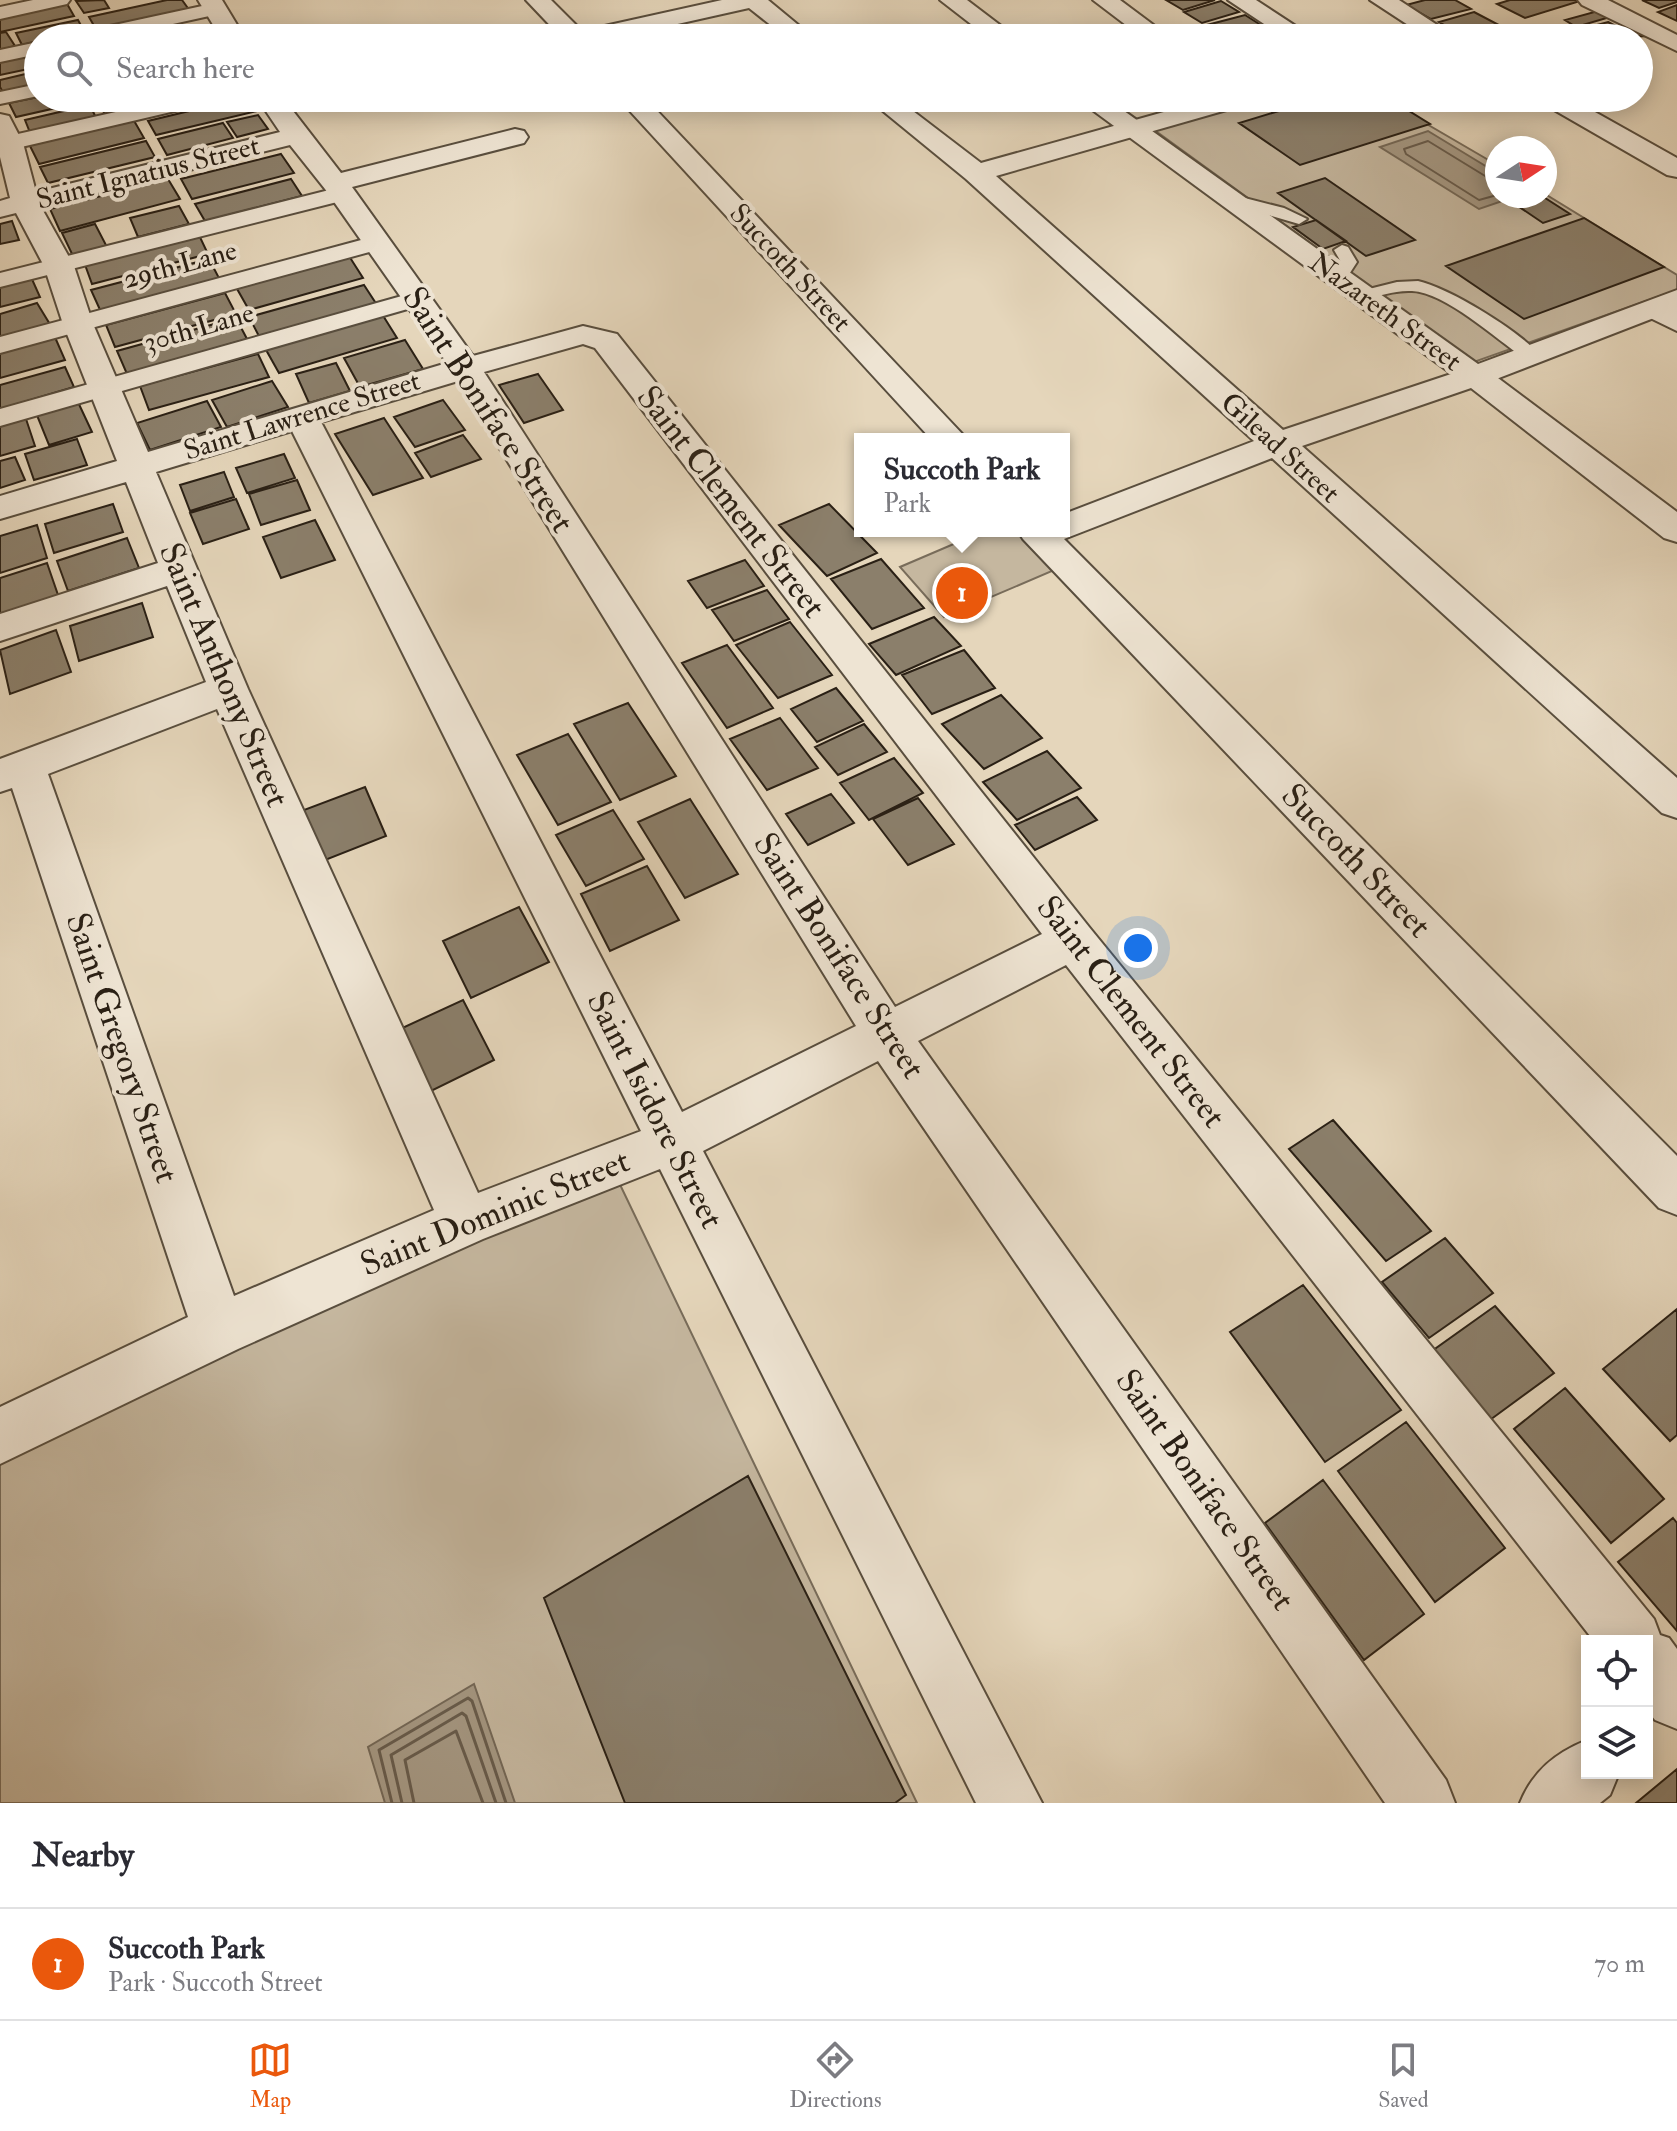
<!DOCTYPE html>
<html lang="en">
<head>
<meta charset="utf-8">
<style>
	body { margin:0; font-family:"IM FELL Double Pica",serif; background:#f2f2f3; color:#2b2b33 }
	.controls { position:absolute; right:24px; bottom:24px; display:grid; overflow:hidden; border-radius:0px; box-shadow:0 4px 20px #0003 }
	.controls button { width:72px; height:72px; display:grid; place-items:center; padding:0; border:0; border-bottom:2px solid #e1e1e2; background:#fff; color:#2b2b33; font:40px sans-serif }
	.compass { position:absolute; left:1485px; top:136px; width:72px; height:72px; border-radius:50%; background:#fff; box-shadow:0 4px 20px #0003; rotate:78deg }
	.you { position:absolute; left:1138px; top:948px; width:28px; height:28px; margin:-20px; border:6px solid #fff; border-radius:50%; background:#1a73e8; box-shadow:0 0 0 12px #1a73e833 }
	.badge { display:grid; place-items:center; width:52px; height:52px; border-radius:50%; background:#ea580c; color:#fff; font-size:26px; font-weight:700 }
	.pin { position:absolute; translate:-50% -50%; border:4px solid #fff; box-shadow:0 2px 8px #0006 }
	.popup { position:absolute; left:854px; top:433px; width:216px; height:104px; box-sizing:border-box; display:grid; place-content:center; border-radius:0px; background:#fff; filter:drop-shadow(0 2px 6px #0005); font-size:26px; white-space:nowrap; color:#7c7c81 }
	.popup b { font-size:30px; color:#2b2b33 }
	.popup::after { content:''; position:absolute; left:50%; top:100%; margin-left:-16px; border:16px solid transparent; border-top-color:#fff }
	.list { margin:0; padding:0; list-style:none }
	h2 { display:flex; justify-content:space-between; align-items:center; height:104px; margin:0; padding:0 32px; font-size:34px }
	h2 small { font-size:26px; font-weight:400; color:#7c7c81 }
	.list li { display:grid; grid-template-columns:52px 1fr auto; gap:24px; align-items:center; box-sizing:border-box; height:112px; padding:0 32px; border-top:2px solid #e1e1e2 }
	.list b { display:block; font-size:30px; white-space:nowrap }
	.list p { margin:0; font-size:26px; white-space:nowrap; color:#7c7c81 }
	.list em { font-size:26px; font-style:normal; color:#7c7c81 }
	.icon { flex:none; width:44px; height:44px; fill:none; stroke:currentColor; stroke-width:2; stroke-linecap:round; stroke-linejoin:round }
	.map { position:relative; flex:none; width:1677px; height:1803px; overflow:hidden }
	.search { position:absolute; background:#fff; box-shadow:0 4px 20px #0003; left:24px; right:24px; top:24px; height:88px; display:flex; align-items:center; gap:20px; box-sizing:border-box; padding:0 28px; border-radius:44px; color:#7c7c81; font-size:30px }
	.sheet { height:216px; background:#fff }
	nav { display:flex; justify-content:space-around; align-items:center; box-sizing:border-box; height:112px; border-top:2px solid #e1e1e2; background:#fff; font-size:22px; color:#7c7c81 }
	nav a { display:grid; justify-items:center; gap:4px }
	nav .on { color:#ea580c }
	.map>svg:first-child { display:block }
	.green { fill:#c5b79f; stroke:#786c5a; stroke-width:2 }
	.water { fill:#a59883; stroke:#746857; stroke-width:2 }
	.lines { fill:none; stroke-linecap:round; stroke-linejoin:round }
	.shore-far1 { stroke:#685c4c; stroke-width:2 }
	.shore { stroke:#685c4c; stroke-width:3 }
	.building { fill:#8b7f6b; stroke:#2a2015; stroke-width:2 }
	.service-casing { stroke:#594e3e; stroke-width:4 }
	.pedestrian-casing { stroke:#594e3e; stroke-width:4 }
	.minor-casing { stroke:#594e3e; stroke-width:4 }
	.tertiary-casing { stroke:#594e3e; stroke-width:4 }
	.service { fill:#eee4d3; fill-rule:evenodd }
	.pedestrian { fill:#eee4d3; fill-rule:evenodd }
	.minor { fill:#eee4d3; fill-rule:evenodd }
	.tertiary { fill:#eee4d3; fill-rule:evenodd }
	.labels { text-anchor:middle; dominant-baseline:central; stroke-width:8; stroke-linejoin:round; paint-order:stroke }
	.far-street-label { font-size:28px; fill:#2a2015; stroke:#eee4d3 }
	.street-label { font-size:34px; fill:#2a2015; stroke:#eee4d3 }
</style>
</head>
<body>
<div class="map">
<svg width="1677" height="1803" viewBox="0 0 1677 1803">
	<rect width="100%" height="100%" fill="#e5d6bb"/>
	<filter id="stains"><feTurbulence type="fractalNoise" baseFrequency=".0025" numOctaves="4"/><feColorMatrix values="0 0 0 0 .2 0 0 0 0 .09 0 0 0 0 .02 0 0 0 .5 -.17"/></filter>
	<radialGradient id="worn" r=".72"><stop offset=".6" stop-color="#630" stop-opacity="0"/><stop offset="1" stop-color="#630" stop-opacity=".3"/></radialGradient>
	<path class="green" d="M1269 98H1382L1497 165V196L1545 194 1677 275V290L1474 362 1153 129Z
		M984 531H1022L1059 568 944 617 900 567Z
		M613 1170 917 1803H0V1463Z"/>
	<path class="water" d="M1428 131 1497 173V196H1517L1479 209 1380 147Z
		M474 1684 515 1803H385L368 1747Z"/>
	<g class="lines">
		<path class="shore-far1" d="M1497 180 1490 179 1428 141 1404 149 1406 154 1479 200 1497 195"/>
		<path class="shore" d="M392 1803 379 1750 468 1698 472 1701 506 1803
			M402 1803 391 1755 462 1713 466 1716 496 1803
			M414 1803 405 1760 456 1731 483 1803"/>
	</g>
	<path class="building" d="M104 0 109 8 84 13 76 1Z
		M167 0H182L190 11 97 31 89 17Z
		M1166 0H1215L1183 10Z
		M1425 0H1455L1471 9 1431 19 1406 5Z
		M1510 0H1577L1580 1 1525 18 1497 4Z
		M1642 0H1677V2L1659 8Z
		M1221 1 1239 12 1202 23 1184 12Z
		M66 2 74 16 0 32V17Z
		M1677 5V21L1658 12Z
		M1598 11 1610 17 1576 27 1565 20Z
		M1474 12 1497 24 1462 35 1439 22Z
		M1245 15 1264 27 1226 37 1207 25Z
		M78 20 84 31 38 38V41L22 45 16 33Z
		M1608 22 1627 32 1636 29 1648 36 1587 38 1574 31Z
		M6 32 15 46 0 50V33Z
		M38 53V67L0 75V61Z
		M38 71V86L4 94 0 87V80Z
		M38 97 85 98 87 101 16 117 9 103Z
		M106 98H141L147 108 107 118 97 100Z
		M243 98H248L257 111 156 135 148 121Z
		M1322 98H1388L1430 124 1300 165 1239 123Z
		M90 105 97 120 31 135 25 120Z
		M258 115 268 129 237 137 227 122Z
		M133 119 144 138 39 164 29 144Z
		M223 123 233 138 167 155 158 139Z
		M146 141 155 157 48 183 40 167Z
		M281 154 294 173 192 199 181 179Z
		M1325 178 1415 240 1366 256 1278 193Z
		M168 179 180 199 60 231 50 209Z
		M291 179 302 196 205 221 195 204Z
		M1542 196 1570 214 1543 223 1515 204Z
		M179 206 189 224 138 237 130 218Z
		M1584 218 1664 267 1524 319 1446 266Z
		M1316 220 1346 241 1323 249 1293 227Z
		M12 221 19 240 0 244V224Z
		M95 224 107 247 73 256 62 233Z
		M198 233 208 254 92 284 84 262Z
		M349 256 363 278 249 310 236 287Z
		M209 259 220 280 101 312 91 290Z
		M31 277 40 297 0 307V285Z
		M364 285 377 305 260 338 249 317Z
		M225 293 236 314 115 347 106 325Z
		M37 303 51 326 0 342V314Z
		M382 314 397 338 279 373 265 348Z
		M236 318 247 339 127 374 117 351Z
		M54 335 65 360 0 378V350Z
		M405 340 423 369 360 387 344 358Z
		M258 354 269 377 149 410 140 386Z
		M336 363 350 391 309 403 296 374Z
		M65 367 74 387 0 409V385Z
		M538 374 563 410 524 423 499 385Z
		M272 381 288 407 227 427 212 400Z
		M77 400 92 432 49 445 36 413Z
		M443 400 465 430 415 447 394 417Z
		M207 401 221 427 150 450 137 423Z
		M384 418 423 478 373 495 335 434Z
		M26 419 35 446 0 456V426Z
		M463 435 481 459 431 477 415 453Z
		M77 439 87 465 34 480 25 454Z
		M284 454 295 478 247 493 236 468Z
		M15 457 25 480 0 488V461Z
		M224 472 234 497 190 511 180 485Z
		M297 480 310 510 261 525 249 494Z
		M236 499 249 529 203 544 190 513Z
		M113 504 123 532 54 553 45 524Z
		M829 504 877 553 827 576 779 525Z
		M315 520 335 560 281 578 263 537Z
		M37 525 47 558 0 573V536Z
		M127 538 139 568 68 591 57 561Z
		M881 559 924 608 872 629 831 579Z
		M745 560 764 586 707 608 688 581Z
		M47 563 58 595 0 615V578Z
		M767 590 789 619 734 641 712 610Z
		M142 603 153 637 79 661 70 626Z
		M934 617 961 646 896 675 869 644Z
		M790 622 832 675 778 698 736 645Z
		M56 630 71 672 10 694 0 650Z
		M727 645 773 708 727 728 682 663Z
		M964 650 995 688 932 714 902 675Z
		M836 688 863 721 817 742 791 709Z
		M1001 695 1042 738 984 769 942 724Z
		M628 703 676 776 620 800 574 724Z
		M780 718 818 768 767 790 730 739Z
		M864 724 887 752 838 775 815 747Z
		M568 734 611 802 558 825 517 755Z
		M1047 751 1081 788 1017 820 983 782Z
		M894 758 923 793 869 820 840 783Z
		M365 787 386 836 315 864 296 813Z
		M831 794 854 823 808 845 786 814Z
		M1077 797 1097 820 1035 850 1015 825Z
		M918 798 954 844 908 865 873 819Z
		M690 799 738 874 685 898 638 822Z
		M613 810 644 859 586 886 556 835Z
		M647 866 679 920 610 951 581 894Z
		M519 907 549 962 471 998 443 941Z
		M463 1000 494 1060 429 1092 398 1030Z
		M1333 1120 1431 1231 1386 1261 1289 1149Z
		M1445 1238 1493 1293 1429 1338 1382 1282Z
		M1303 1285 1401 1410 1325 1462 1230 1332Z
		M1495 1306 1554 1373 1490 1420 1432 1351Z
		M1677 1309V1435L1670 1441 1603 1369Z
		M1565 1388 1664 1499 1611 1543 1514 1429Z
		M1406 1422 1505 1548 1435 1602 1338 1471Z
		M748 1476 906 1795 895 1803H625L544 1598Z
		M1323 1480 1424 1614 1364 1660 1265 1523Z
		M1673 1518 1677 1523V1631L1618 1562Z
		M1677 1769V1803H1636Z"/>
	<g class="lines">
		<g class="service-casing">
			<path id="service" d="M1229 194 1284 208 1307 219 1299 224 1224 202 1221 199Z
				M1342 245 1348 247 1357 262 1344 282 1338 284 1330 279 1341 262 1334 250Z
				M1418 281C1451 289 1516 329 1539 354L1536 358H1524C1496 339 1445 292 1412 291 1395 290 1379 296 1363 300L1355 295 1357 292 1397 282Z"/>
		</g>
		<g class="pedestrian-casing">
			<path id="pedestrian" d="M33 0H70L67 4 0 19V7Z
				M216 3 226 9 223 13 109 38H72L82 32Z
				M38 42V54L0 62V50Z
				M38 84V96L0 104V92Z
				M178 98H215L205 104 0 152V138Z
				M341 187 349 189 352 194 349 199 0 287V273Z
				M376 236 384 238 388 243 384 248 0 353V337Z
				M416 292 425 294 428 299 425 304 0 426V409Z"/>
		</g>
		<g class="minor-casing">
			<path id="minor" d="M198 0H222L245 38H221Z
				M526 0H551L582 31 722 0H768L814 38H787L749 8 615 38H562Z
				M1093 0H1120L1171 38H1143Z
				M1228 0H1256L1314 38H1285Z
				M1370 0H1399L1457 38H1428Z
				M1578 0H1608L1677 35V51L1582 5Z
				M257 98H283L341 173 515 129 524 131 528 137 524 143 352 187 473 356 583 326 617 334 1089 927 1654 1619 1660 1635 1669 1638 1677 1649V1729L1655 1720 1647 1710V1641H1594L1066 965 918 1041 1446 1780 1455 1803H1385L878 1061 703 1151 1042 1803H976L660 1169 483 1239 238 1349 0 1464V1407L188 1317 12 788 0 792V759L206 682 167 586 0 641V614L158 563 126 482 0 519V496L117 461 63 324 44 266 16 213 0 217V201L10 198 0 157V114L9 116 23 143 36 192 280 132ZM290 145 325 189 447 363 148 452 93 324 74 266 41 207ZM583 344 595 348 1042 934 895 1007 484 372ZM458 381 856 1026 682 1112 321 422ZM292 431 641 1131 478 1193 248 689 156 472ZM217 709 434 1210 234 1296 48 774Z
				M618 98H645L967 439H931Z
				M867 98H896L981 163 1214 98H1255L1251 103 996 176 1283 430 1475 366 1486 369 1677 512V542L1664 538 1471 388 1302 446 1677 778V818L1662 813 1272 458 1064 539 1677 1156V1215L1659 1208 1023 539 1018 531H1064V514L1254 441 966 179Z
				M1538 98H1570L1677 158V177L1667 175 1542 103Z
				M1655 300 1677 309V331L1644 315 1640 309 1644 303Z
				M1587 1740V1773H1619L1610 1795 1600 1803H1520C1533 1771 1555 1753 1587 1740Z"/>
		</g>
		<g class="tertiary-casing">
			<path id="tertiary" d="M940 0H967L1017 38H989Z
				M1076 98H1106L1478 364 1677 290V309L1486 383 1475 386 1464 383Z"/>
		</g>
		<use href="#service" class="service"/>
		<use href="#pedestrian" class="pedestrian"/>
		<use href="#minor" class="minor"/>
		<use href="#tertiary" class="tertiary"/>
	</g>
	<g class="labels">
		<g class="far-street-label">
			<text transform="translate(148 173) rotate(-14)">Saint Ignatius Street</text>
			<text transform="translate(180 265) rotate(-15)">29th Lane</text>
			<text transform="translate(790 268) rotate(47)">Succoth Street</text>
			<text transform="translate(1385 312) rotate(36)">Nazareth Street</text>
			<text transform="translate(199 328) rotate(-16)">30th Lane</text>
			<text transform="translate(302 416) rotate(-17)">Saint Lawrence Street</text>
			<text transform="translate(1280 448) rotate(42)">Gilead Street</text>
		</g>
		<g class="street-label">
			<text transform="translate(488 410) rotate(57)">Saint Boniface Street</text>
			<text transform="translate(731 502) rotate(52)">Saint Clement Street</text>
			<text transform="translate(224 675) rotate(67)">Saint Anthony Street</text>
			<text transform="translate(1356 861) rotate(46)">Succoth Street</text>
			<text transform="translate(839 956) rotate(57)">Saint Boniface Street</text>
			<text transform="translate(1131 1012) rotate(52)">Saint Clement Street</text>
			<text transform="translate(122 1048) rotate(71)">Saint Gregory Street</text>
			<text transform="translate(655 1110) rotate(63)">Saint Isidore Street</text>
			<text transform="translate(495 1213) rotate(-22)">Saint Dominic Street</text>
			<text transform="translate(1205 1490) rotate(55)">Saint Boniface Street</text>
		</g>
	</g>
	<rect width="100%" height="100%" filter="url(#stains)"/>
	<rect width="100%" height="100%" fill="url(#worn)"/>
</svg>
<div class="controls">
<button><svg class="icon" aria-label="locate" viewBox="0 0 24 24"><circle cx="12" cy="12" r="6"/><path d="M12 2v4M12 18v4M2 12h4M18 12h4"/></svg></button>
<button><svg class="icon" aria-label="layers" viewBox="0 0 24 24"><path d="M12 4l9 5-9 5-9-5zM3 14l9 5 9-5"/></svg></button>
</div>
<svg class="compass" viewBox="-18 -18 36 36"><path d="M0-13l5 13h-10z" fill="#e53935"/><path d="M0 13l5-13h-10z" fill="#7c7c81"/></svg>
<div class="you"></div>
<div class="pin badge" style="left:962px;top:593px">1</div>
<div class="popup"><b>Succoth Park</b>Park</div>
<div class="search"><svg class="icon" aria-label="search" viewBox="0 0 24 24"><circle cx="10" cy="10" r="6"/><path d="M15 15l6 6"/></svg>Search here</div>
</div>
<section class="sheet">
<h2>Nearby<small></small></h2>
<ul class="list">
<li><span class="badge">1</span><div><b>Succoth Park</b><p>Park · Succoth Street</p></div><em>70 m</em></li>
</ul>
</section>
<nav>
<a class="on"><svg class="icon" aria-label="map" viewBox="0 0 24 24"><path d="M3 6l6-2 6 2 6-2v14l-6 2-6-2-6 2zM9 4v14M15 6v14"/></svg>Map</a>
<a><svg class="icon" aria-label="directions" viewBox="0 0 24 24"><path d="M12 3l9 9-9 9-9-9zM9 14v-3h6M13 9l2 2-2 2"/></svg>Directions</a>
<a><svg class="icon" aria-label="saved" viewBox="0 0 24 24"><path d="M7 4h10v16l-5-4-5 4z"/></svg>Saved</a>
</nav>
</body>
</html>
